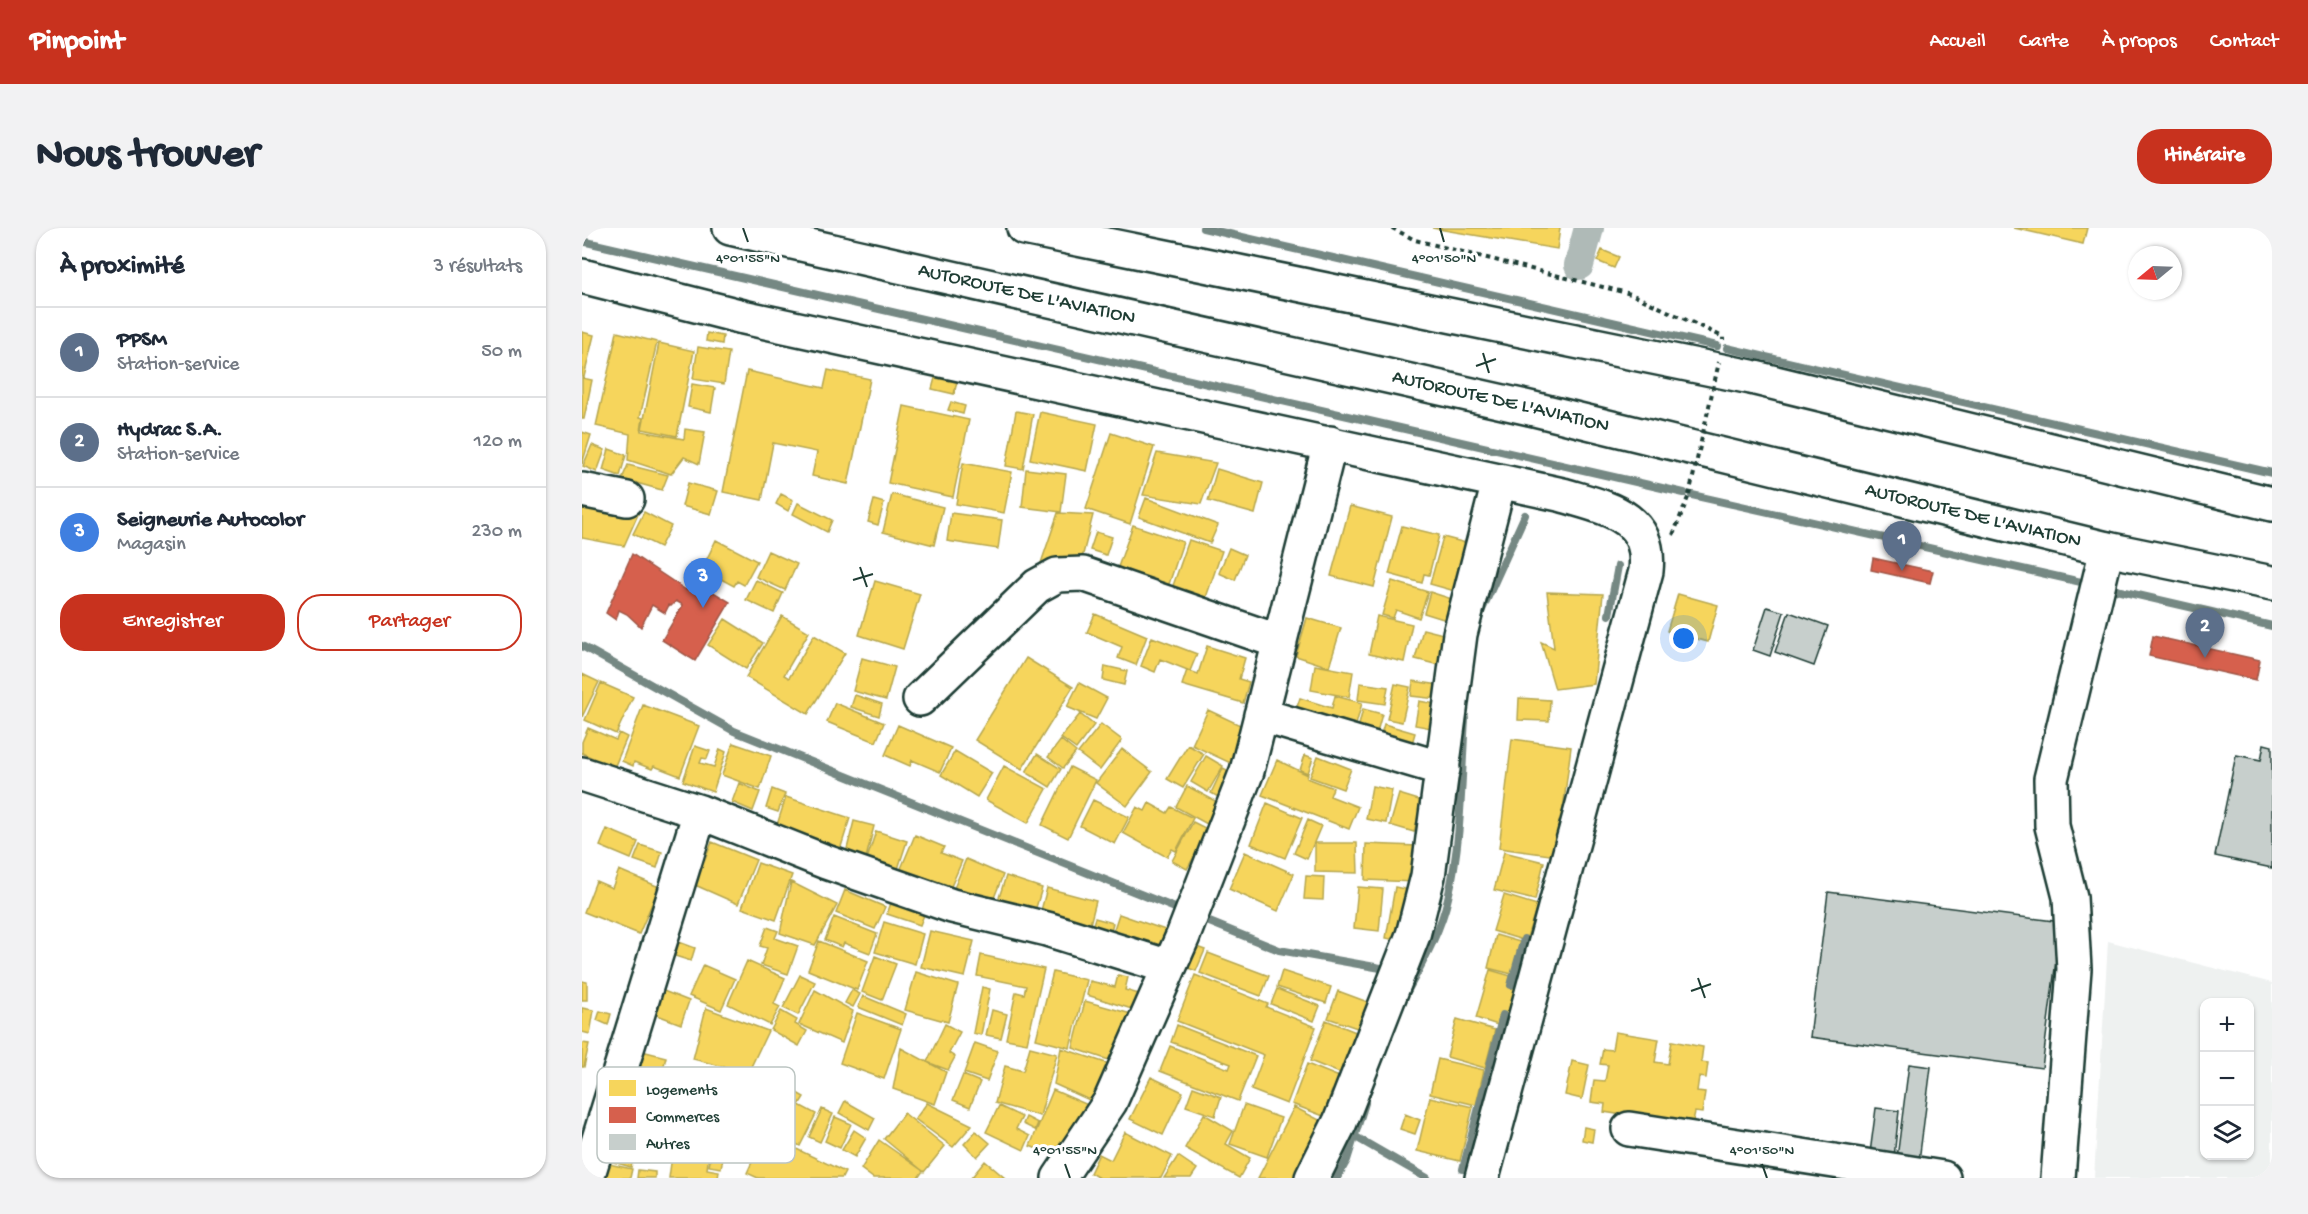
<!DOCTYPE html>
<html lang="fr">
<head>
<meta charset="utf-8">
<style>
	body { margin:0; font-family:"Gochi Hand",sans-serif; background:#f2f2f3; color:#1f2937 }
	.controls { position:absolute; right:18px; bottom:18px; display:grid; overflow:hidden; border-radius:12px; box-shadow:0 2px 4px #0004 }
	.controls button { width:54px; height:54px; display:grid; place-items:center; padding:0; border:0; border-bottom:2px solid #e0e1e3; background:#fff; color:#1f2937; font:30px sans-serif }
	.compass { position:absolute; left:1546px; top:18px; width:54px; height:54px; border-radius:50%; background:#fff; box-shadow:0 2px 4px #0004; rotate:251deg }
	.you { position:absolute; left:1102px; top:411px; width:21px; height:21px; margin:-15px; border:4px solid #fff; border-radius:50%; background:#1a73e8; box-shadow:0 0 0 9px #1a73e833 }
	.badge { display:grid; place-items:center; width:39px; height:39px; border-radius:50%; background:#c8321e; color:#fff; font-size:20px; font-weight:700 }
	.pin { position:absolute; translate:-50% -50px; filter:drop-shadow(0 2px 3px #0008) }
	.pin::after { content:''; position:absolute; top:32px; width:21px; height:18px; background:inherit; clip-path:polygon(0 0,100% 0,50% 100%) }
	.list { margin:0; padding:0; list-style:none }
	h2 { display:flex; justify-content:space-between; align-items:center; height:78px; margin:0; padding:0 24px; font-size:26px }
	h2 small { font-size:20px; font-weight:400; color:#747a83 }
	.list li { display:grid; grid-template-columns:39px 1fr auto; gap:18px; align-items:center; box-sizing:border-box; height:90px; padding:0 24px; border-top:2px solid #e0e1e3 }
	.list b { display:block; font-size:22px; white-space:nowrap }
	.list p { margin:0; font-size:20px; white-space:nowrap; color:#747a83 }
	.list em { font-size:20px; font-style:normal; color:#747a83 }
	.actions { display:flex; gap:12px; padding:18px 24px }
	.actions a { flex:1; padding:14px 0; border:2px solid #c8321e; border-radius:24px; text-align:center; font-size:21px; color:#c8321e }
	.actions .main { background:#c8321e; color:#fff }
	.icon { flex:none; width:33px; height:33px; fill:none; stroke:currentColor; stroke-width:2; stroke-linecap:round; stroke-linejoin:round }
	.map { position:relative; flex:none; width:1690px; height:950px; overflow:hidden; border-radius:24px }
	header { display:flex; align-items:center; gap:36px; box-sizing:border-box; height:84px; padding:0 30px; background:#c8321e; color:#fff }
	header strong { font-size:28px }
	nav { display:flex; gap:33px; margin-inline-start:auto; font-size:21px }
	.intro { display:flex; align-items:center; justify-content:space-between; box-sizing:border-box; height:144px; padding:0 36px }
	h1 { margin:0; font-size:42px }
	.button { padding:15px 27px; border-radius:24px; background:#c8321e; color:#fff; font-size:21px; font-weight:700 }
	main { display:flex; gap:36px; padding:0 36px }
	aside { flex:1; background:#fff; border-radius:24px; box-shadow:0 2px 4px #0004 }
	.map>svg:first-child { display:block }
	.built { fill:#eef1f0; fill-rule:evenodd }
	.homes { fill:#f6d55c; stroke:#b6a750; stroke-width:1.5 }
	.shops { fill:#d6604d; stroke:#9f5646; stroke-width:1.5 }
	.lines { fill:none; stroke-linecap:round; stroke-linejoin:round }
	.stream { stroke:#758883; stroke-width:8 }
	.canal { stroke:#afbab7; stroke-width:30 }
	.building { fill:#c7cfcc; stroke:#1f3d34; stroke-width:1.5 }
	.minor-casing { stroke:#1f3d34; stroke-width:38 }
	.highway-casing { stroke:#1f3d34; stroke-width:38 }
	.path { stroke:#1f3d34; stroke-width:4; stroke-dasharray:4.5 4.5; stroke-linecap:butt }
	.minor { stroke:#fff; stroke-width:33 }
	.highway { stroke:#fff; stroke-width:33 }
	.path-bridge { stroke:#1f3d34; stroke-width:4; stroke-dasharray:4.5 4.5; stroke-linecap:butt }
	.ticks { fill:none; stroke:#1f3d34; stroke-width:2 }
	.labels { text-anchor:middle; dominant-baseline:central; stroke-width:6; stroke-linejoin:round; paint-order:stroke }
	.street-label { font-size:20px; fill:#1f3d34; stroke:#fff }
	.key { fill:#fff; stroke:#bcc5c2; stroke-width:1.5 }
	.key-label { font-size:16px; fill:#1f3d34 }
	.ticks-label { font-size:15px; text-anchor:middle; fill:#1f3d34; stroke:#fff; stroke-width:6; stroke-linejoin:round; paint-order:stroke }
</style>
</head>
<body>
<header>
<strong>Pinpoint</strong>
<nav><a>Accueil</a><a>Carte</a><a>À propos</a><a>Contact</a></nav>
</header>
<div class="intro"><h1>Nous trouver</h1><a class="button">Itinéraire</a></div>
<main>
<aside>
<h2>À proximité<small>3 résultats</small></h2>
<ul class="list">
<li><span class="badge" style="background:#5c6f8a">1</span><div><b>PPSM</b><p>Station-service</p></div><em>50 m</em></li>
<li><span class="badge" style="background:#5c6f8a">2</span><div><b>Hydrac S.A.</b><p>Station-service</p></div><em>120 m</em></li>
<li><span class="badge" style="background:#3f7fe0">3</span><div><b>Seigneurie Autocolor</b><p>Magasin</p></div><em>230 m</em></li>
</ul>
<div class="actions"><a class="main">Enregistrer</a><a>Partager</a></div>
</aside>
<div class="map">
<svg width="1690" height="950" viewBox="0 0 1690 950">
	<rect width="100%" height="100%" fill="#fff"/>
	<filter id="ink" filterUnits="userSpaceOnUse"><feTurbulence type="fractalNoise" baseFrequency=".0167" numOctaves="2"/><feDisplacementMap in="SourceGraphic" scale="12" xChannelSelector="R" yChannelSelector="G"/><feConvolveMatrix kernelMatrix="1 2 1 2 8 2 1 2 1" color-interpolation-filters="sRGB"/></filter>
	<g filter="url(#ink)">
		<path class="built" d="M1526 713 1690 755V950H1512ZM1622 774H1668V928H1622Z"/>
		<path class="homes" d="M850 0H978L975 21Z
			M1432 0H1505L1501 16Z
			M1020 22 1037 29 1032 40 1015 33Z
			M0 104 12 107 2 149H0Z
			M35 104 75 114 58 189 61 190 59 203 102 211 103 201 123 204 117 236 102 229 89 246 46 232 48 206 14 198Z
			M125 105 141 108 140 116 124 113Z
			M77 115 112 123 95 208 60 201Z
			M116 119 147 124 142 156 111 151Z
			M246 142 288 151 266 256 230 248 235 224 191 215 180 272 141 264 165 143 242 160Z
			M0 150 10 152 2 191H0Z
			M353 150 375 154 372 166 350 161Z
			M110 156 133 160 129 184 106 179Z
			M369 174 383 178 381 186 366 182Z
			M322 178 387 192 371 269 306 255Z
			M434 183 451 186 441 241 424 238Z
			M458 184 515 196 505 243 448 231Z
			M0 204 9 207 0 236Z
			M529 205 572 219 548 296 504 281Z
			M10 217 23 222 15 244 1 238Z
			M27 221 44 227 38 248 21 242Z
			M575 225 634 235 619 276 561 267Z
			M381 235 430 244 422 285 374 276Z
			M46 237 86 247 80 262 40 251Z
			M444 241 484 246 479 284 440 279Z
			M635 241 681 255 673 286 626 273Z
			M106 255 136 263 129 286 100 278Z
			M199 266 211 272 206 283 194 276Z
			M310 266 361 279 352 317 301 304Z
			M564 270 636 297 628 315 557 289Z
			M292 272 302 275 296 297 286 294Z
			M216 275 250 292 245 304 211 286Z
			M0 276 58 282 42 318 0 310Z
			M768 278 810 289 792 359 749 348Z
			M62 284 89 298 78 319 51 306Z
			M369 285 420 292 416 321 365 313Z
			M476 285 511 287 496 346 459 335Z
			M551 297 601 314 582 371 531 353Z
			M820 298 857 307 847 347 842 346 840 355 807 346Z
			M514 304 530 309 524 327 508 322Z
			M861 309 892 317 880 365 848 356Z
			M134 312 175 333 162 357 155 353 152 358 120 341Z
			M607 312 640 323 620 381 587 369Z
			M647 320 663 327 653 352 637 345Z
			M186 323 215 336 203 362 174 349Z
			M174 352 201 365 192 385 164 372Z
			M293 353 338 366 321 421 277 407Z
			M810 353 846 364 837 390 814 382 811 390 800 387Z
			M848 364 876 373 871 394 842 385Z
			M965 364 1021 366 1012 456 973 461 959 414 972 420Z
			M1096 366 1136 377 1126 414 1085 403Z
			M513 386 565 408 554 437 536 430 540 419 505 404Z
			M200 388 227 404 202 447 207 450 232 407 263 425 226 486 164 449Z
			M795 388 830 396 822 434 787 426Z
			M725 390 759 400 747 439 714 428Z
			M143 391 181 415 164 441 126 417Z
			M841 401 865 407 857 437 833 431Z
			M570 409 615 426 608 443 578 431 573 444 559 438Z
			M625 418 663 430 657 451 667 454 661 475 600 457 605 442 616 446Z
			M280 430 313 439 304 472 271 463Z
			M444 430 491 459 440 541 393 512Z
			M733 437 771 444 767 469 729 462Z
			M523 438 545 443 542 457 521 452Z
			M0 446 17 454 0 489Z
			M831 453 857 457 855 471 829 468Z
			M19 455 51 469 34 506 3 492Z
			M497 455 525 470 514 491 485 479Z
			M778 455 806 459 803 476 776 472Z
			M813 456 828 459 820 494 805 491Z
			M273 467 300 476 297 488 269 479Z
			M753 468 780 475 769 515 709 497 718 470 750 480Z
			M937 470 968 472 967 493 936 492Z
			M837 473 854 476 849 500 833 497Z
			M253 475 302 495 294 514 245 494Z
			M61 477 117 498 98 548 72 538 70 541 52 534 51 538 40 533Z
			M781 481 800 486 790 522 772 517Z
			M626 482 673 504 657 539 610 517Z
			M498 486 512 497 494 521 479 510Z
			M519 496 540 512 518 542 496 525Z
			M802 496 833 505 824 536 793 527Z
			M316 497 369 520 358 544 330 532 328 538 303 527Z
			M6 500 34 512 37 505 45 509 32 540 0 525V514Z
			M930 511 989 519 975 628 917 620Z
			M479 512 494 524 481 540 466 529Z
			M151 515 189 528 178 561 140 547Z
			M606 517 622 526 601 560 585 551Z
			M113 518 128 523 125 531 120 530 118 535 132 539 138 521 144 524 131 564 101 553Z
			M540 521 570 544 545 578 514 555Z
			M373 523 410 545 395 569 359 547Z
			M455 526 479 541 468 559 444 544Z
			M723 527 731 530 726 545 718 542Z
			M624 528 641 538 626 564 609 554Z
			M736 528 769 541 761 561 728 549Z
			M695 532 726 547 725 550 751 560 748 568 776 579 767 601 680 567Z
			M422 538 465 561 446 595 404 572Z
			M488 539 514 552 486 610 460 597Z
			M641 540 660 550 647 575 629 565Z
			M157 555 178 564 171 583 150 574Z
			M605 558 637 575 625 596 594 579Z
			M790 558 810 562 804 595 784 591Z
			M190 561 203 566 196 584 184 580Z
			M817 566 840 573 832 604 808 597Z
			M204 569 268 590 258 622 194 600Z
			M511 572 547 589 533 616 498 598Z
			M567 575 585 585 589 579 611 590 594 623 590 621 585 629 541 605 555 579 563 583Z
			M685 575 720 590 703 630 669 616Z
			M726 592 739 598 725 631 712 625Z
			M272 593 292 598 284 630 264 625Z
			M611 594 627 602 605 641 590 633Z
			M25 601 56 614 49 631 18 618Z
			M294 603 325 613 315 644 284 634Z
			M333 607 362 619 359 625 380 633 364 670 315 650Z
			M130 614 174 632 156 676 113 657Z
			M733 615H775L776 645 733 644Z
			M784 616 835 618 834 654 783 652Z
			M58 617 80 624 75 640 52 632Z
			M663 624 712 646 696 683 647 661Z
			M922 624 962 634 953 672 912 662Z
			M384 631 421 647 406 685 368 670Z
			M176 635 210 647 194 692 160 680Z
			M37 642 77 659 57 706 2 684 14 653 30 660Z
			M424 648 460 660 449 696 412 685Z
			M724 648 742 649 741 672 722 671Z
			M209 654 255 677 233 717 198 705Z
			M776 659 801 661 797 703 772 700Z
			M813 659 832 663 823 714 804 710Z
			M465 660 514 673 505 708 456 694Z
			M263 662 303 679 293 701 254 685Z
			M312 667 345 679 338 697 305 686Z
			M922 667 955 677 944 713 911 703Z
			M537 686 589 704 580 734 527 716Z
			M252 689 295 706 288 725 262 715 260 719 243 712Z
			M513 690 531 695 526 713 507 708Z
			M302 694 341 706 333 736 293 724Z
			M185 699 196 703 193 710 216 718 206 746 179 737 185 720 178 718Z
			M348 703 392 713 383 749 339 739Z
			M914 707 938 714 930 746 906 740Z
			M237 713 286 733 275 762 226 742Z
			M97 714 113 720 109 733 93 728Z
			M609 717 623 722 614 743 601 738Z
			M626 725 687 748 679 768 618 745Z
			M399 727 462 741 445 815 424 811 434 764 442 766 444 758 395 748Z
			M293 728 314 736 300 772 280 764Z
			M165 733 203 750 192 776 198 779 188 797 146 776Z
			M121 737 153 751 139 782 107 768Z
			M908 742 936 750 922 799 894 790Z
			M700 743 749 759 744 775 695 759Z
			M334 744 376 757 366 794 323 782Z
			M471 744 505 752 488 820 454 811Z
			M218 747 233 754 216 787 201 780Z
			M536 747 546 749 543 762 557 766 553 782 505 767 508 753 533 759Z
			M613 747 686 776 684 779 734 799 705 876 669 862 682 827 595 793Z
			M0 753 5 754V772H0Z
			M400 759 408 761 399 807 391 805Z
			M695 761 738 778 732 793 689 776Z
			M79 762 107 773 99 796 70 785Z
			M233 762 271 783 260 815 217 796Z
			M270 762 278 766 271 779 263 775Z
			M756 763 791 776 781 802 746 790Z
			M281 768 324 786 320 797 276 779Z
			M503 773 553 787 536 835 491 820Z
			M0 780 12 782 8 806 0 804Z
			M124 780 186 803 166 845 111 831Z
			M410 782 425 786 419 810 404 807Z
			M18 783 29 786 26 797 15 792Z
			M199 783 215 792 213 796 225 803 217 818 189 802Z
			M275 785 319 801 302 851 258 835Z
			M875 791 913 802 903 840 865 829Z
			M744 792 781 807 765 848 728 833Z
			M363 796 378 804 367 825 373 829 366 842 345 834Z
			M595 797 674 828 656 873 578 843 588 818 647 841 649 836 589 814Z
			M1033 804 1077 811 1073 834 1086 836 1090 813 1121 819 1119 834 1126 835 1124 850 1117 849 1115 863 1123 864 1120 885 1113 884 1110 898 1022 884 1023 876 1009 874 1012 852 1023 853 1026 837 1018 836 1021 821 1030 822Z
			M0 815 7 816 2 839H0Z
			M393 815 416 823 405 853 382 845Z
			M448 819 475 826 458 888 413 875 423 838 441 843Z
			M319 820 364 844 353 876 311 861Z
			M479 820 530 837 514 875 472 856Z
			M56 822 84 829 73 874 45 868Z
			M856 831 902 842 894 877 848 866Z
			M990 833 1007 837 1000 871 983 867Z
			M725 836 767 853 761 868 750 863 747 870 759 875 752 892 710 876Z
			M381 847 398 854 388 879 371 872Z
			M569 849 601 864 581 907 548 891Z
			M611 859 639 869 633 888 604 878Z
			M208 861 222 869 217 877 234 886 218 918 187 902Z
			M471 862 513 880 482 932 448 918Z
			M848 869 891 879 878 933 835 923Z
			M263 873 293 890 287 902 257 885Z
			M345 875 390 897 371 919 333 891Z
			M662 877 699 890 685 929 648 916Z
			M417 878 440 889 434 901 448 908 442 922 404 904Z
			M712 879 751 899 725 950H676Z
			M240 881 251 886 238 914 227 909Z
			M322 885 363 918 342 944 302 911Z
			M622 886 651 903 644 916 668 930 657 950 603 920Z
			M823 886 838 892 833 906 818 901Z
			M253 889 269 896 258 920 243 913Z
			M444 889 456 895 453 902 441 896Z
			M136 892 148 895 139 940 127 938Z
			M1002 899 1012 901 1010 914 1000 912Z
			M272 902 284 910 273 929 260 922Z
			M394 903 408 915 395 929 382 916Z
			M543 904 590 928 579 950H517L508 945 517 926 529 932Z
			M183 906 263 944 260 950H176L165 945Z
			M297 912 341 943 336 950H291L279 941Z
			M92 913 128 918 125 941 137 943 136 950H87Z
			M31 921 46 924 44 930 51 932 49 939 28 933Z
			M596 928 615 941 609 950H582Z
			M403 933 423 950H389Z
			M27 936 50 941 48 950H24Z
			M56 942 73 944V950H55Z"/>
		<path class="shops" d="M50 326 104 362 110 351 148 374 113 433 80 412 101 377 94 373 89 378 87 377 83 385 70 377 59 399 45 386 37 382 34 392 24 385Z
			M1291 330 1351 343 1348 355 1289 342Z
			M1571 408 1678 432 1674 452 1567 428Z"/>
		<g class="lines">
			<path class="stream" d="M621 0 1135 118
				M0 13 1102 265
				M1145 120 1690 245
				M1110 267 1508 356
				M1521 359 1690 398
				M899 384 943 287
				M1027 387 1036 338
				M0 418 152 503 603 684
				M615 689 697 722 810 742
				M929 757 942 711
				M826 762C841 734 859 702 866 670 880 612 879 550 883 491
				M772 908 845 950
				M881 941 921 787
				M755 950 765 932 783 875"/>
			<path class="canal" d="M997 37 1007 0"/>
		</g>
		<path class="building" d="M1185 379 1202 384 1188 428 1171 422Z
			M1207 384 1246 398 1232 438 1193 424Z
			M1682 516 1690 518V640L1633 628 1654 527 1679 532Z
			M1246 664 1479 694 1460 840 1228 809Z
			M1327 836 1349 839 1337 933 1315 930Z
			M1294 880 1317 883 1312 929 1288 925Z"/>
		<g class="lines">
			<g class="minor-casing">
				<path id="minor" d="M0 48 161 89 981 267C1024 280 1070 287 1064 343L900 950
					M0 262 45 271
					M338 471 455 358 475 347 501 346 698 414
					M679 487 861 541
					M0 546 118 584 244 634 370 678 465 701 587 739
					M1047 901 1361 950
					M5 950 118 584
					M477 950 528 874 601 708 665 543 748 215
					M730 950 758 894 831 707 846 648 878 406 917 254
					M1476 950 1492 741 1488 669 1470 598 1469 551 1525 321"/>
			</g>
			<g class="highway-casing">
				<g id="highway">
					<path id="s1" d="M148 0 952 181 1525 321 1690 355"/>
					<path d="M442 0 1169 149 1690 276"/>
				</g>
			</g>
			<path class="path" d="M810 0 833 12 1049 66 1141 109V112
				M1091 307 1107 267"/>
			<use href="#minor" class="minor"/>
			<use href="#highway" class="highway"/>
			<path class="path-bridge" d="M1107 267 1137 134"/>
		</g>
	</g>
	<path class="ticks" d="M161 0 166 14M858 0 862 14M901 125 907 145M894 138 914 131M278 339 285 359M271 352 291 346M1116 750 1123 770M1109 763 1129 756M483 936 488 950M1180 936 1185 950"/>
	<g class="labels">
		<g class="street-label">
			<text stroke="none"><textPath href="#s1" startOffset="304">AUTOROUTE DE L'AVIATION</textPath></text>
			<text stroke="none"><textPath href="#s1" startOffset="790">AUTOROUTE DE L'AVIATION</textPath></text>
			<text stroke="none"><textPath href="#s1" startOffset="1276">AUTOROUTE DE L'AVIATION</textPath></text>
		</g>
	</g>
	<rect x="15" y="839" width="198" height="96" rx="9" class="key"/>
	<rect x="27" y="852" width="27" height="16" fill="#f6d55c"/>
	<rect x="27" y="879" width="27" height="16" fill="#d6604d"/>
	<rect x="27" y="906" width="27" height="16" fill="#c7cfcc"/>
	<g class="key-label">
		<text x="64" y="866">Logements</text>
		<text x="64" y="893">Commerces</text>
		<text x="64" y="920">Autres</text>
	</g>
	<g class="ticks-label">
		<text x="166" y="34">4°01'55"N</text>
		<text x="862" y="34">4°01'50"N</text>
		<text x="483" y="926">4°01'55"N</text>
		<text x="1180" y="926">4°01'50"N</text>
	</g>
</svg>
<div class="controls">
<button>+</button>
<button>−</button>
<button><svg class="icon" aria-label="layers" viewBox="0 0 24 24"><path d="M12 4l9 5-9 5-9-5zM3 14l9 5 9-5"/></svg></button>
</div>
<svg class="compass" viewBox="-18 -18 36 36"><path d="M0-13l5 13h-10z" fill="#e53935"/><path d="M0 13l5-13h-10z" fill="#747a83"/></svg>
<div class="you"></div>
<div class="pin badge" style="left:1320px;top:343px;background:#5c6f8a">1</div>
<div class="pin badge" style="left:1623px;top:430px;background:#5c6f8a">2</div>
<div class="pin badge" style="left:121px;top:380px;background:#3f7fe0">3</div>
</div>
</main>
</body>
</html>
